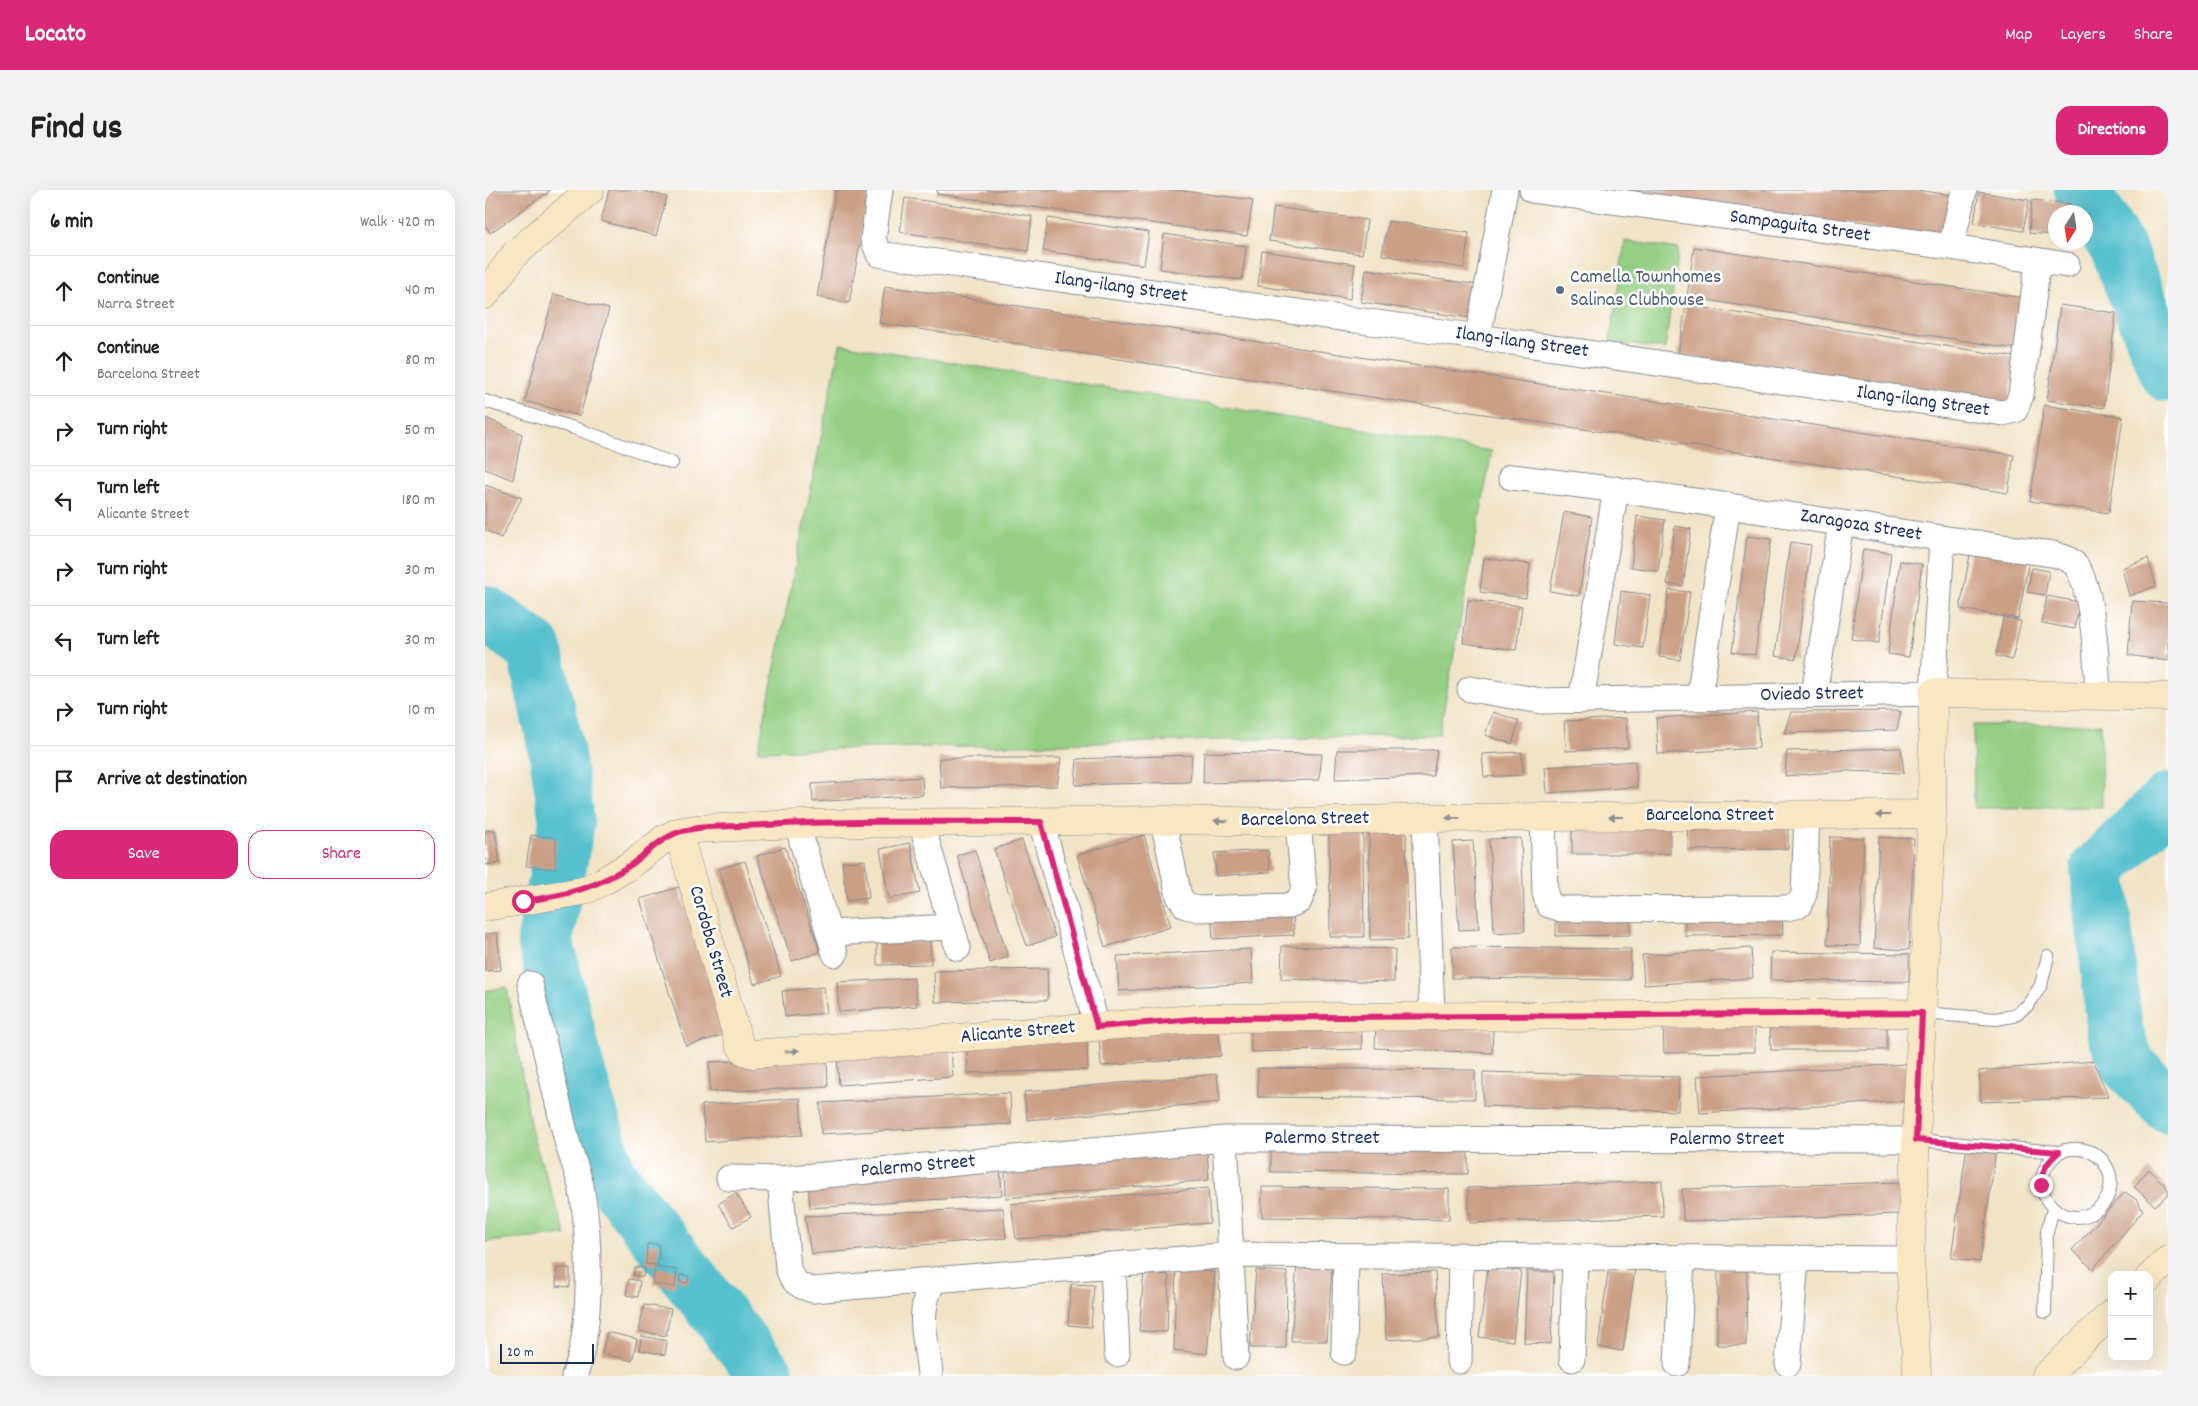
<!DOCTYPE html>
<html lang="en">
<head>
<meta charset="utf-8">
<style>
	body { margin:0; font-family:Dekko,sans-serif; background:#f2f2f2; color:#222 }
	.controls { position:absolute; right:15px; bottom:15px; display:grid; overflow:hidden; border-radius:10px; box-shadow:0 5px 20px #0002 }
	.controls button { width:45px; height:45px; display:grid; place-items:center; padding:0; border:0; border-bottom:1px solid #e0e0e0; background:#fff; color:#222; font:25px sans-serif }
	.compass { position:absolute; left:1563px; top:15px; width:45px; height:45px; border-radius:50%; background:#fff; box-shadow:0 5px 20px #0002; rotate:192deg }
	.scale { position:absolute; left:15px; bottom:12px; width:94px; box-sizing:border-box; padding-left:5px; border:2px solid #1b2f5e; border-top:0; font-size:14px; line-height:18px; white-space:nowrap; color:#1b2f5e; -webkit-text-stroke:4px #fff; paint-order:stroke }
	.stop { position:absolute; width:15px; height:15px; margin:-11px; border:4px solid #db2777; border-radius:50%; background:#fff }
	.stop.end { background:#db2777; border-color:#fff; box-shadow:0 1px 5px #0008 }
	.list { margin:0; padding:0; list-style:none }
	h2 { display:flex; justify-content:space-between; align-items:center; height:65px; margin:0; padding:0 20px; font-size:21px }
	h2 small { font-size:16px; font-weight:400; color:#767676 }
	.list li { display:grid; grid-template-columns:32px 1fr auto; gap:15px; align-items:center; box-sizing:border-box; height:70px; padding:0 20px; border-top:1px solid #e0e0e0 }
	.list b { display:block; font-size:19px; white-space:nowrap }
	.list p { margin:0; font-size:16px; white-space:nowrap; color:#767676 }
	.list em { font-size:16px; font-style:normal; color:#767676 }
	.actions { display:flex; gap:10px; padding:15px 20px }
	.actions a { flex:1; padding:11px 0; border:1px solid #db2777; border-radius:15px; text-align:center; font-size:18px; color:#db2777 }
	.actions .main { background:#db2777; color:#fff }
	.icon { flex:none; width:28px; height:28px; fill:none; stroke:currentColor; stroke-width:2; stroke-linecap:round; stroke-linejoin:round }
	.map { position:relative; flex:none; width:1683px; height:1186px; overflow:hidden; border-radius:15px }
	header { display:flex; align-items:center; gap:30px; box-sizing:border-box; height:70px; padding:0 25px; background:#db2777; color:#fff }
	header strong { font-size:24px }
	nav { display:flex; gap:28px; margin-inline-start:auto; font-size:18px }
	.intro { display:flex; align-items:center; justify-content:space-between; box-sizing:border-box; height:120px; padding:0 30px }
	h1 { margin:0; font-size:35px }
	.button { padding:12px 22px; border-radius:15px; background:#db2777; color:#fff; font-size:18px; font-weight:700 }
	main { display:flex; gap:30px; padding:0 30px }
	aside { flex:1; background:#fff; border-radius:15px; box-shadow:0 5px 20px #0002 }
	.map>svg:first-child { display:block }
	.green { fill:#95cf83; stroke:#587f70 }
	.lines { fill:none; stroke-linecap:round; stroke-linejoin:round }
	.river { stroke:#54c0ce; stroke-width:56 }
	.building { fill:#cb9f85 }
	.lane-casing { stroke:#868992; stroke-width:14 }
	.street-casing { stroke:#868992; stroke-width:27 }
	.secondary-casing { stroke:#868992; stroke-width:29 }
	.lane { stroke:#fff; stroke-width:12 }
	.street { stroke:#fff; stroke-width:25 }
	.secondary { stroke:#f9e7c3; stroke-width:28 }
	.oneway { fill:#8a8b90 }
	.route { stroke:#db2777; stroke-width:6 }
	.service-dot { fill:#5c6f8a; stroke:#fff; stroke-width:2 }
	.labels { text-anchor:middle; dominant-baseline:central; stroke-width:5; stroke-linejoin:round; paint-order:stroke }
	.street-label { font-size:20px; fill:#1b2f5e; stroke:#fff }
	.service-label { font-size:20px; fill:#4e5e75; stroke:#fff; text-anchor:start }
</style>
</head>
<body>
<header>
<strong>Locato</strong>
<nav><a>Map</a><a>Layers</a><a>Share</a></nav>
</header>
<div class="intro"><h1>Find us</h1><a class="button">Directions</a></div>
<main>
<aside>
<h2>6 min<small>Walk · 420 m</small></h2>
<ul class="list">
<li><svg class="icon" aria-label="ahead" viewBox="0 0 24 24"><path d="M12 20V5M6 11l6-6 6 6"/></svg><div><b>Continue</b><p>Narra Street</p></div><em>40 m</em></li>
<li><svg class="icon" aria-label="ahead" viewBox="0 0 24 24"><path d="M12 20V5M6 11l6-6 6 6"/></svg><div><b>Continue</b><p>Barcelona Street</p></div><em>80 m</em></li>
<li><svg class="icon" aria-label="right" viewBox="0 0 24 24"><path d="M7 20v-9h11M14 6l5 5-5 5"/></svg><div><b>Turn right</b></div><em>50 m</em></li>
<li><svg class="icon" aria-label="left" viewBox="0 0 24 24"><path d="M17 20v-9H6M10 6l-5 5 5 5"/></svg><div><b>Turn left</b><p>Alicante Street</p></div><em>180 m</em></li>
<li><svg class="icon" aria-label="right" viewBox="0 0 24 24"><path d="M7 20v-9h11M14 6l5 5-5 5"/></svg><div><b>Turn right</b></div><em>30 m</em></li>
<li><svg class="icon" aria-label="left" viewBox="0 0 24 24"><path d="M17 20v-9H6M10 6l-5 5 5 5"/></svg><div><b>Turn left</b></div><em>30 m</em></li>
<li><svg class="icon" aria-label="right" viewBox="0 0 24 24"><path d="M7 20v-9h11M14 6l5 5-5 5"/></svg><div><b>Turn right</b></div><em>10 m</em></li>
<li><svg class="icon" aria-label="arrive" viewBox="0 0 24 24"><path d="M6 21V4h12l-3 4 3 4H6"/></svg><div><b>Arrive at destination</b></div></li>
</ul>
<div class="actions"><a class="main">Save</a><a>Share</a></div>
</aside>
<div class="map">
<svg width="1683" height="1186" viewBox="0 0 1683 1186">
	<rect width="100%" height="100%" fill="#fff"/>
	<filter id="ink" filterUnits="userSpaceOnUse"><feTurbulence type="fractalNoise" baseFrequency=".02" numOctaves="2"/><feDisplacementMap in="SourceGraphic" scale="10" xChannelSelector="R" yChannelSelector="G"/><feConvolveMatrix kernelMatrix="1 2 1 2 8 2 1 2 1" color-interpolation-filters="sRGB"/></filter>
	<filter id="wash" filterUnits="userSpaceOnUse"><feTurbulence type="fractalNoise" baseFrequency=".0096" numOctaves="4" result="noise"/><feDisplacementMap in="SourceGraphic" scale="20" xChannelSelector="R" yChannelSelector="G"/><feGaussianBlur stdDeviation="1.12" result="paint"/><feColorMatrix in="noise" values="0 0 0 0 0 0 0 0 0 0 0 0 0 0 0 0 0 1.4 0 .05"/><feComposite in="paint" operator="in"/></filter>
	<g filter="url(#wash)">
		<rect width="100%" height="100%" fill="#f1e3c6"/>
		<path class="green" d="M1140 51 1194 59 1180 159 1125 152Z
			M355 154 1007 261 954 545 273 561Z
			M1616 534 1617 617 1489 618 1488 535Z
			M22 797 47 944 81 1045 0 1052V801Z"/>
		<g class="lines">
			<path class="river" d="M1597 0 1633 59 1683 184
				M0 423 49 458 71 558 82 632 60 750 91 877 123 984 282 1186
				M1683 611 1613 679 1630 842 1643 875 1683 915"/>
		</g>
		<g id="blocks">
			<path class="building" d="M0 0H66L5 43 0 35Z
				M124 0H155L182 7 171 46 116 31Z
				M351 0H385L364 113 332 107Z
				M452 0H691L768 10 762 46 452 4Z
				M1112 0H1432L1467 5 1461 48Z
				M1494 2 1544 10 1538 41 1489 33Z
				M420 8 547 26 543 61 415 42Z
				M1547 10 1585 14 1584 22H1570V45L1544 43Z
				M789 17 882 30 877 64 784 51Z
				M563 28 664 42 659 75 558 61Z
				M903 31 984 43 979 78 897 65Z
				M679 44 761 56 757 90 675 79Z
				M1209 57 1539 108 1532 159 1202 107Z
				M777 61 870 74 865 109 773 96Z
				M881 79 995 95 991 129 876 112Z
				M400 96 1529 265 1523 303 394 133Z
				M69 104 124 119 95 226 40 211Z
				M1201 115 1530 167 1523 216 1193 165Z
				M1575 115 1631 123 1619 218 1562 210Z
				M1559 215 1638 227 1624 323 1545 311Z
				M1 228 37 244 28 290 0 279Z
				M0 295 37 308 16 348 0 340Z
				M1079 322 1107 327 1094 406 1065 401Z
				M1152 326 1180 330 1173 381 1146 377Z
				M1190 336 1206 339 1198 396 1182 394Z
				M1262 346 1286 349 1270 465 1247 462Z
				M1305 352 1326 355 1311 469 1290 466Z
				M1487 354 1545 365 1533 429 1475 419Z
				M1378 359 1406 363 1394 453 1366 449Z
				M999 368 1045 374 1041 408 995 402Z
				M1663 368 1671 396 1644 406 1637 378Z
				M1415 371 1437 374 1424 467 1403 464Z
				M1547 378 1564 381 1560 405 1542 402Z
				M1184 400 1205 402 1195 470 1174 467Z
				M1136 401 1165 405 1158 458 1130 454Z
				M1562 406 1594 412 1590 439 1557 433Z
				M983 410 1037 416 1031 460 978 453Z
				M1647 411 1683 413V471L1643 465Z
				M1518 428 1536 431 1527 470 1511 466Z
				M1416 521 1412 540 1299 543 1306 522Z
				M1008 522 1034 531 1027 554 1000 545Z
				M1272 522 1274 558 1173 564 1171 528Z
				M1141 528 1143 558 1081 561 1079 531Z
				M1416 558 1419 583 1360 581 1300 586 1302 561Z
				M852 560H952L948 586 850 589Z
				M719 562 837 564 834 590 718 593Z
				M1037 562 1038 585 999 587 997 564Z
				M707 565 705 592 590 595 592 569Z
				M454 568H576L572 596 456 598Z
				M1150 571 1152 597 1062 603 1060 577Z
				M437 587 438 605 328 612 327 594Z
				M1202 632H1303V659L1203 660Z
				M1087 633H1185V664H1087Z
				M10 640 15 673 0 675V641Z
				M884 641H921L923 749 885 750Z
				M844 642 878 643 879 747H845Z
				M46 645 71 648 70 679 41 676Z
				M659 645 686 737 620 757 592 665Z
				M1345 647 1379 648 1375 756 1342 755Z
				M1394 647 1429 649 1424 760 1389 758Z
				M1036 648 1040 741 1009 743 1004 649Z
				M537 650 570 747 542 756 509 659Z
				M988 651 994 739 974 740 968 652Z
				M425 653 435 703 404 709 395 659Z
				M300 657 335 762 307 771 272 666Z
				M490 660 523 767 505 773 472 665Z
				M783 660 785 682 731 686 729 663Z
				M380 670 384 708 362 711 357 672Z
				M260 671 296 786 269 794 234 679Z
				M194 697 241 844 201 856 155 709Z
				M808 717 809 745 728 749 726 721Z
				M1071 720H1145V745L1071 746Z
				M1297 721 1298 745 1200 746V722Z
				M12 743 16 780 0 781V744Z
				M445 751 446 774 392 775V752Z
				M797 756 910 759 909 792 796 789Z
				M967 757 1146 759 1145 790 967 788Z
				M1266 758 1268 788 1159 795 1157 765Z
				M766 759 768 793 634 801 632 766Z
				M1286 762 1424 764V792L1285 790Z
				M562 779 563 810 450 812 449 781Z
				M429 788 432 816 354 822 352 792Z
				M339 797 342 823 300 827 297 801Z
				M876 833 877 859 766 862 765 835Z
				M891 835 1008 839 1007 863 890 858Z
				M1270 835V862L1179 863 1178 836Z
				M733 836 736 866 616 876 614 846Z
				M1285 836H1402V860H1286Z
				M602 851 603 880 483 883 482 855Z
				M466 859 468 887 354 895 352 867Z
				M342 867 343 897 225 902 224 872Z
				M1609 871 1623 907 1496 912 1494 881Z
				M1421 874 1423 911 1215 923 1212 886Z
				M773 878 990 880V909L773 907Z
				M998 882 1194 887 1193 921 998 916Z
				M732 884 735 912 542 930 539 902Z
				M525 903 526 934 336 944 335 913Z
				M315 908 317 945 220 952 217 915Z
				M786 956 983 958V984L786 982Z
				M1482 956 1511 960 1495 1072 1466 1068Z
				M722 959 724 990 521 1008 520 976Z
				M515 977 517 1005 325 1018 323 991Z
				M1664 979 1683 999V1004L1670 1016 1649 997Z
				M1177 991 1178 1026 985 1033 983 998Z
				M1414 992 1416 1024 1198 1031 1197 999Z
				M777 997 964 999V1030L777 1027Z
				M723 998 725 1033 531 1049 526 1014Z
				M1640 1002 1652 1010 1658 1021 1608 1079 1587 1060Z
				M251 1003 266 1027 248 1037 233 1014Z
				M518 1018 521 1048 326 1064 320 1026Z
				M162 1054H174L173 1075 161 1074Z
				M812 1073 847 1076 842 1151H806Z
				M691 1075 730 1083 722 1164 689 1160Z
				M1124 1075 1150 1079 1138 1161 1113 1157Z
				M150 1077 160 1078 158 1087 148 1085Z
				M170 1077 192 1080 190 1097 168 1094Z
				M1003 1077 1036 1081 1028 1151 994 1147Z
				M72 1078H85V1097L71 1096Z
				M1233 1079H1262L1261 1155H1232Z
				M771 1080 802 1082 801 1158H765Z
				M1042 1081 1069 1082 1066 1154 1039 1153Z
				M659 1082 684 1085 682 1142 654 1141Z
				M950 1082 954 1147 901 1150 898 1084Z
				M195 1085 204 1086 203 1093 194 1092Z
				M144 1089 155 1091 153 1107 141 1105Z
				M586 1094 609 1095 606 1137 583 1135Z
				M159 1115 186 1119 181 1146 154 1141Z
				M122 1142 152 1149 147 1171 117 1163Z
				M157 1146 182 1151 180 1165 154 1160Z"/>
		</g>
	</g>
	<g filter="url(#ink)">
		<use href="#blocks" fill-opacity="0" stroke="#868992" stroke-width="1"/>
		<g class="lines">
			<g class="lane-casing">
				<path id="lane" d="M0 211 89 238 187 273
					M1437 823 1511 829 1528 826 1543 815 1556 795 1563 766
					M1431 950 1574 962C1595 954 1618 961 1625 985 1627 995 1624 1007 1618 1014 1584 1052 1529 998 1574 962
					M1560 1122 1562 1042 1568 1019"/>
			</g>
			<g class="street-casing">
				<path id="street" d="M395 0 388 49 394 64 993 147 1518 223 1530 220 1536 205 1553 71
					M1047 0 1466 57 1582 75
					M1466 57 1479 0
					M993 147 1020 0
					M1026 287C1207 307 1387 340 1568 364 1573 366 1581 367 1586 371 1609 386 1612 480 1613 506
					M985 499 1057 511 1448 503 1457 349
					M1329 505 1356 333
					M1214 508 1243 315
					M1096 511 1131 299
					M1058 627 1060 704 1064 715 1076 719 1302 718 1314 715 1319 704 1322 625
					M940 628 947 826
					M678 630 694 706 701 716 713 719 802 716 814 711 819 699 813 632
					M556 631 612 837
					M436 632 473 758
					M312 634 350 764
					M344 743 467 737
					M45 794C57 845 69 896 81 947 85 965 94 983 97 1001 105 1049 108 1141 89 1186
					M740 949 751 1167
					M244 988 295 989 740 949 1431 950
					M295 989 303 1078C307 1092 315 1097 328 1100L746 1065 1425 1069
					M628 1076 632 1164
					M859 1162 861 1067
					M1087 1169 1090 1067
					M974 1171 976 1065
					M1192 1174 1197 1067
					M1303 1174 1311 1068
					M445 1186C444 1162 435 1138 440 1114 441 1106 445 1098 448 1091"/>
			</g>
			<g class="secondary-casing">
				<path id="secondary" d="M0 105 30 64 105 0
					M193 642 254 853 259 861 268 864 722 828 1437 823
					M0 717 98 701 117 692 147 674 179 649 193 642 211 639 312 634 678 630 813 632 940 628 1447 624
					M1664 1088 1683 1070
					M1432 1183 1425 1069 1447 624 1448 503 1683 507
					M1561 1186 1627 1123"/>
			</g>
			<use href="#lane" class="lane"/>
			<use href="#street" class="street"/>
			<use href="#secondary" class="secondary"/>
		</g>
		<defs><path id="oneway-solid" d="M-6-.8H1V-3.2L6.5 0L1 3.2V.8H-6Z" transform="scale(1.25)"/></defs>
		<g class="oneway">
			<use href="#oneway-solid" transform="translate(1398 625) rotate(180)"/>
			<use href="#oneway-solid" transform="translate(1131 627) rotate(180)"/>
			<use href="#oneway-solid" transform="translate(968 628) rotate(180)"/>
			<use href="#oneway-solid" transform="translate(736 631) rotate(-179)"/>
			<use href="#oneway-solid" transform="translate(307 861) rotate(-5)"/>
		</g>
	</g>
	<g class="lines" filter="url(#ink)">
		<path class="route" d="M38 711C79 706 112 698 147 674 162 663 176 648 194 642 220 634 253 637 280 635 372 630 464 632 556 632L612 837 722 828 1437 823 1431 950 1574 962C1562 972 1557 980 1556 995"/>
	</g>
	<circle class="service-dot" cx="1075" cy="100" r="5"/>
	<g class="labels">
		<g class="street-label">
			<text transform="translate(1315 37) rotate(8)">Sampaguita Street</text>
			<text transform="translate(636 98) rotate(8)">Ilang-ilang Street</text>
			<text transform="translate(1037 153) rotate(8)">Ilang-ilang Street</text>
			<text transform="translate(1438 212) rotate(8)">Ilang-ilang Street</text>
			<text transform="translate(1376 336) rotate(9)">Zaragoza Street</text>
			<text transform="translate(1327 505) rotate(-1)">Oviedo Street</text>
			<text x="1225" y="626">Barcelona Street</text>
			<text transform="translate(820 630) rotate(-1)">Barcelona Street</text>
			<text transform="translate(225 752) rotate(74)">Cordoba Street</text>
			<text transform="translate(533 843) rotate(-5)">Alicante Street</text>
			<text x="837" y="949">Palermo Street</text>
			<text x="1242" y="950">Palermo Street</text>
			<text transform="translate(433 977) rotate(-5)">Palermo Street</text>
		</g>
		<g class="service-label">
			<text x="1085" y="88">Camella Townhomes<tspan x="1085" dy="23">Salinas Clubhouse</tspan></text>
		</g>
	</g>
</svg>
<div class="controls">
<button>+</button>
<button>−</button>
</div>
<svg class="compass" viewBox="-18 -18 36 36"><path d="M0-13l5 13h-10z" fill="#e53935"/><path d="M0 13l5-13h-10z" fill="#767676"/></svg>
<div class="scale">20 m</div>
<div class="stop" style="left:38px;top:711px"></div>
<div class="stop end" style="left:1556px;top:995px"></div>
</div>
</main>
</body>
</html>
